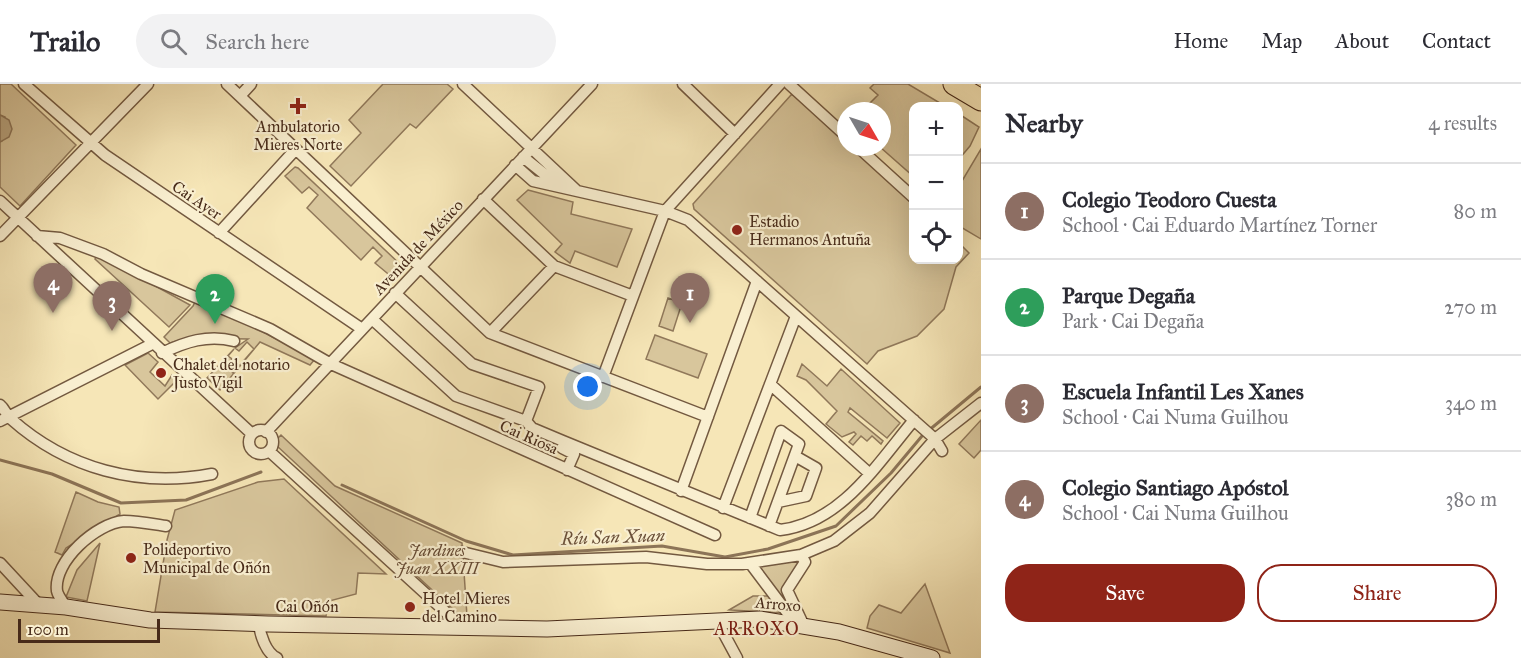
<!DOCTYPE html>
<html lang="en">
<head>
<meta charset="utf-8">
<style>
	body { margin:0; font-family:"IM FELL Great Primer",serif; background:#f2f2f3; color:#2b2b33 }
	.controls { position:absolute; right:18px; top:18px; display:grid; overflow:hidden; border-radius:12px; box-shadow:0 6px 24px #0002 }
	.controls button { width:54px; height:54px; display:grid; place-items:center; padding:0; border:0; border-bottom:2px solid #e1e1e2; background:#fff; color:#2b2b33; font:30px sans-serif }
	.compass { position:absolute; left:837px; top:18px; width:54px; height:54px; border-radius:50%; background:#fff; box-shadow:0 6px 24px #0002; rotate:129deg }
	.scale { position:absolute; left:18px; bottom:15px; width:142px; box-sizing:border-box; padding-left:6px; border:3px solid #472a19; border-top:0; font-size:16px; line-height:21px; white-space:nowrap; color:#472a19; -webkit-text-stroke:4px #f9efd0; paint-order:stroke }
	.you { position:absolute; left:588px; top:303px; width:21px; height:21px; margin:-15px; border:4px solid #fff; border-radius:50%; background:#1a73e8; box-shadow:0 0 0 9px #1a73e833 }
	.badge { display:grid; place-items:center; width:39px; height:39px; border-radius:50%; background:#8f2418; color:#fff; font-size:20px; font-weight:700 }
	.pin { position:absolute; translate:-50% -50px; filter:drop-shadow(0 2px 3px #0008) }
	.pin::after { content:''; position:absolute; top:32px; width:21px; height:18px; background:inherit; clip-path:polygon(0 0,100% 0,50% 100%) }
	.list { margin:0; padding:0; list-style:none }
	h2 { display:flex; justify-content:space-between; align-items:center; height:78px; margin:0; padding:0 24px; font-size:26px }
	h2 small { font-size:20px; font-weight:400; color:#7c7c81 }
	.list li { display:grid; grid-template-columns:39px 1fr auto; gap:18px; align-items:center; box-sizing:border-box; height:96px; padding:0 24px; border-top:2px solid #e1e1e2 }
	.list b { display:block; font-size:22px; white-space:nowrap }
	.list p { margin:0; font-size:20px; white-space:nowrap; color:#7c7c81 }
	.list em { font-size:20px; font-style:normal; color:#7c7c81 }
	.actions { display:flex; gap:12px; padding:18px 24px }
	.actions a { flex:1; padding:14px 0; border:2px solid #8f2418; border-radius:24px; text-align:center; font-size:21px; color:#8f2418 }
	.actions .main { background:#8f2418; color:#fff }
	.icon { flex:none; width:33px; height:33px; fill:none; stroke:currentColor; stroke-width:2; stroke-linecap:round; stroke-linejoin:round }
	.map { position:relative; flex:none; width:981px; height:574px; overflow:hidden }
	header { display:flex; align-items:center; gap:36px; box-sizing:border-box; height:84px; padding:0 30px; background:#fff; border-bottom:2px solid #e1e1e2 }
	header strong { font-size:28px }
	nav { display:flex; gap:33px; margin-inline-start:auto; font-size:21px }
	.search { width:420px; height:54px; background:#f2f2f3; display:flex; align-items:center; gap:15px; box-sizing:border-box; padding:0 21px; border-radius:33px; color:#7c7c81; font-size:22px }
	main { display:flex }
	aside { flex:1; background:#fff }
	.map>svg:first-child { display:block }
	.green { fill:#d8c69c; stroke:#90785a; stroke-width:1.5 }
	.water { fill:#baa681; stroke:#8c7457; stroke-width:1.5 }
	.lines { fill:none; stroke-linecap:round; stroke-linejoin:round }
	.stream { stroke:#8c7457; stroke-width:3 }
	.street-casing { stroke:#735940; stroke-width:13 }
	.secondary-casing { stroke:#472a19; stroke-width:17 }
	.highway-casing { stroke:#472a19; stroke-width:23 }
	.street { stroke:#f9efd0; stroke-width:10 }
	.secondary { stroke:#f9efd0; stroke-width:15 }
	.highway { stroke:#f6e6b7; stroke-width:21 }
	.poi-dot { fill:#8f2418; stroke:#f9efd0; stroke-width:2 }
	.labels { text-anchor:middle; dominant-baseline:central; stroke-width:4.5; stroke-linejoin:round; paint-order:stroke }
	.poi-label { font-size:16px; fill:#472a19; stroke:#f9efd0; text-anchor:start }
	.street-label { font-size:16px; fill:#472a19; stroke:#f9efd0 }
	.park-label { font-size:16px; font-style:italic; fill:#644933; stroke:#f9efd0 }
	.water-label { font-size:18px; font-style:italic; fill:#6a4f38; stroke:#f9efd0 }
	.neighbourhood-label { font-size:18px; letter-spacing:1.5px; fill:#7a1f14; stroke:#f9efd0 }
</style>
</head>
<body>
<header>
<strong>Trailo</strong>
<div class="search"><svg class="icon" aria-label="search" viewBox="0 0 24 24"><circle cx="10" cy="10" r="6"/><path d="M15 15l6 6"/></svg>Search here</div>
<nav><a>Home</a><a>Map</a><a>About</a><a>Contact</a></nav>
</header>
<main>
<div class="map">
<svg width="981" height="574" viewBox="0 0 981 574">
	<rect width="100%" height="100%" fill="#f6e6b7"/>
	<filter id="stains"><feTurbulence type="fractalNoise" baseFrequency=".00333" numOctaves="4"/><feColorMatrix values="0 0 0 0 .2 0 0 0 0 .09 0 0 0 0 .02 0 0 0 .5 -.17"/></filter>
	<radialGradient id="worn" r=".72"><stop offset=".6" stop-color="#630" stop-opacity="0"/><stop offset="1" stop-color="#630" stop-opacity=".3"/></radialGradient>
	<path class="green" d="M0 0H11L76 61 20 122 0 103V58L2 57 5 33 0 31Z
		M383 0H447L453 5 416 44 410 40 351 102 330 82 361 49 349 36Z
		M874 0H908L945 22H914L913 92 880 63 882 27H862L878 11 870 4Z
		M791 11H795L846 58V63H852L913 119 914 176H958L959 159 969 169 956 183 944 225 917 252 878 267 867 280 694 125 693 120Z
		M959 30 979 43 970 62 959 75Z
		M981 65V155L959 142V102Z
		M295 83 298 84 402 182 393 194 375 179 382 172 373 163 361 176 307 124 318 111 309 103 302 109 285 92Z
		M528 106 573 118 571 130 632 145 617 183 575 167 570 179 555 168 562 160 517 116Z
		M97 170 190 221 169 243 95 175Z
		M197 214 315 275 310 281 260 258 220 306 207 294 234 265 228 272 232 275 227 282 233 289 254 265 247 258 239 267 235 264 248 255 186 254 170 259 164 253 193 222Z
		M668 214 682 219 673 247 659 242Z
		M655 251 707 270 698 294 646 275Z
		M148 269 158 278 150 288 165 302 172 291 177 296 158 315 125 281Z
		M802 280 827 302 841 285 900 339 887 354 850 324 848 328 883 357 881 360 872 352 867 357 861 352 853 361 849 358 856 350 854 348 842 353 826 340 837 327 806 296 797 292Z
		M981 336V366L974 374 959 360Z
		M281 351 335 402 462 459 467 532 458 530 277 362V355Z
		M284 395 386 490 358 489 356 510 329 517 326 532 155 528 167 456 175 426 258 398Z
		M76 408 98 418 119 423 120 430 66 464 62 471 55 468Z
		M100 459 87 517 66 513 77 486Z
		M802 476 782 514 757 482Z
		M925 500 950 569 867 544 870 532 879 521 901 529Z
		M753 512H772L785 529 729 526Z"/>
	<path class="water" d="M0 31 9 36 12 45 9 53 0 58Z"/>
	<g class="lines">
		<path class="stream" d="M0 376 52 390 121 419 186 416 261 388
			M342 401 466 457 513 471 662 462 725 473 768 465 836 442 891 389 922 352 981 303"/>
		<g class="street-casing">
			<path id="street" d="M24 0 105 71 362 245
				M227 0 490 249 708 333
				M463 0 576 106
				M683 0 735 50
				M789 0 846 52
				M240 12 251 0
				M858 63 914 114
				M523 73 553 97 562 100
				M515 81 533 97 665 127 688 136 935 355 942 367
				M483 115 554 182 633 212
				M0 117 252 350
				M219 149 295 66
				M0 152 148 0
				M37 152 60 154 103 170 141 190 270 245 331 280 715 451
				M395 209 472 280 539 303 526 337
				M372 235 456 312 526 337 532 344 563 357 780 446C841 439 877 380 914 336
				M490 249 554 182
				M162 269C185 258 208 250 234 257
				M603 293 665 127 780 0
				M770 300 870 390
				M0 321C5 325 6 331 11 335 67 385 139 404 212 390
				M0 337 152 260
				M249 358a12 12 0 1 1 24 0a12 12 0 1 1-24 0Z
				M266 348 592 0
				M562 364 574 370 567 386
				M269 367 461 542
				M681 407 757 197
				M778 418 806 412 816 384 795 372
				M723 424 796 232
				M750 434 781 347 799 360 769 442
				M462 468 503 478 646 473 707 480H742L801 471 834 457 870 429 935 355 981 319
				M801 471 805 478 787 506 803 540
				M0 479 39 521
				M750 479 795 539
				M66 523C63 518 58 512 57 507 53 477 97 439 124 437 137 437 153 440 166 442
				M717 537 737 574
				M259 539C260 551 266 569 277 574"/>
		</g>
		<g class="secondary-casing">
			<path id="secondary" d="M0 518 66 523 150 536 268 540 547 545 760 535 839 548 932 574"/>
		</g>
		<g class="highway-casing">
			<path id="highway" d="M954 0 981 16"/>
		</g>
		<use href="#street" class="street"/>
		<use href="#secondary" class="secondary"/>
		<use href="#highway" class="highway"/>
	</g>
	<g class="poi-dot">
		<path d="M295 13h6v6h6v6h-6v6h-6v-6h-6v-6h6z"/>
		<circle cx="737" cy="146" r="6"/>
		<circle cx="161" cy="289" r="6"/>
		<circle cx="131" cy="474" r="6"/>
		<circle cx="410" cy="523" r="6"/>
	</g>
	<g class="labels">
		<g class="poi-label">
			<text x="298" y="42" text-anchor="middle">Ambulatorio<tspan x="298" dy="18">Mieres Norte</tspan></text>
			<text x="749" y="137">Estadio<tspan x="749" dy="18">Hermanos Antuña</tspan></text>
			<text x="173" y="280">Chalet del notario<tspan x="173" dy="18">Justo Vigil</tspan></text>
			<text x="143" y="465">Polideportivo<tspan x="143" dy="18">Municipal de Oñón</tspan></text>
			<text x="422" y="514">Hotel Mieres<tspan x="422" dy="18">del Camino</tspan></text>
		</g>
		<g class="street-label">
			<text transform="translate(197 116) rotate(34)">Cai Ayer</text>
			<text transform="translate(418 163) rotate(-47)">Avenida de México</text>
			<text transform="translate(529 353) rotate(24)">Cai Riosa</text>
			<text transform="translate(778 520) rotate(5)">Arroxo</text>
			<text x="307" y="522">Cai Oñón</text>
		</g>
		<g class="park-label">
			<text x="437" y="466">Jardines<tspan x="437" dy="18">Juan XXIII</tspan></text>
		</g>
		<g class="water-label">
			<text transform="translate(613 453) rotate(-2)">Ríu San Xuan</text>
		</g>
		<g class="neighbourhood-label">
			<text x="757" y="545">ARROXO</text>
		</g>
	</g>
	<rect width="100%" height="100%" filter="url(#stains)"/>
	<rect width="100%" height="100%" fill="url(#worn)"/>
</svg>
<div class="controls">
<button>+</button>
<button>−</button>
<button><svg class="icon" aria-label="locate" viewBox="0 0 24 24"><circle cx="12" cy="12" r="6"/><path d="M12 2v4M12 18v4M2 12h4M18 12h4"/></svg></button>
</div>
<svg class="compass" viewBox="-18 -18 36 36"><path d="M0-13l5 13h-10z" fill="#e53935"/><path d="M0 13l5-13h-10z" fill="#7c7c81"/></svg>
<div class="scale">100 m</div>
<div class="you"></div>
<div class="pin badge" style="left:690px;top:239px;background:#8d6e63">1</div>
<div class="pin badge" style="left:215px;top:240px;background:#2e9e5b">2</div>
<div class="pin badge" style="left:112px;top:247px;background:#8d6e63">3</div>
<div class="pin badge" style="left:53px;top:229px;background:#8d6e63">4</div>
</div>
<aside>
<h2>Nearby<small>4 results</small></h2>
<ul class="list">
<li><span class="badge" style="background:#8d6e63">1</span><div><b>Colegio Teodoro Cuesta</b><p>School · Cai Eduardo Martínez Torner</p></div><em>80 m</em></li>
<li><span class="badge" style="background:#2e9e5b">2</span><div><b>Parque Degaña</b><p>Park · Cai Degaña</p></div><em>270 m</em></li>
<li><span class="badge" style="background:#8d6e63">3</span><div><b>Escuela Infantil Les Xanes</b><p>School · Cai Numa Guilhou</p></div><em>340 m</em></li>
<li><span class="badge" style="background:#8d6e63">4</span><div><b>Colegio Santiago Apóstol</b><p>School · Cai Numa Guilhou</p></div><em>380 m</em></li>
</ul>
<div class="actions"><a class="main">Save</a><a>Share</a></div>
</aside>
</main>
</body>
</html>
